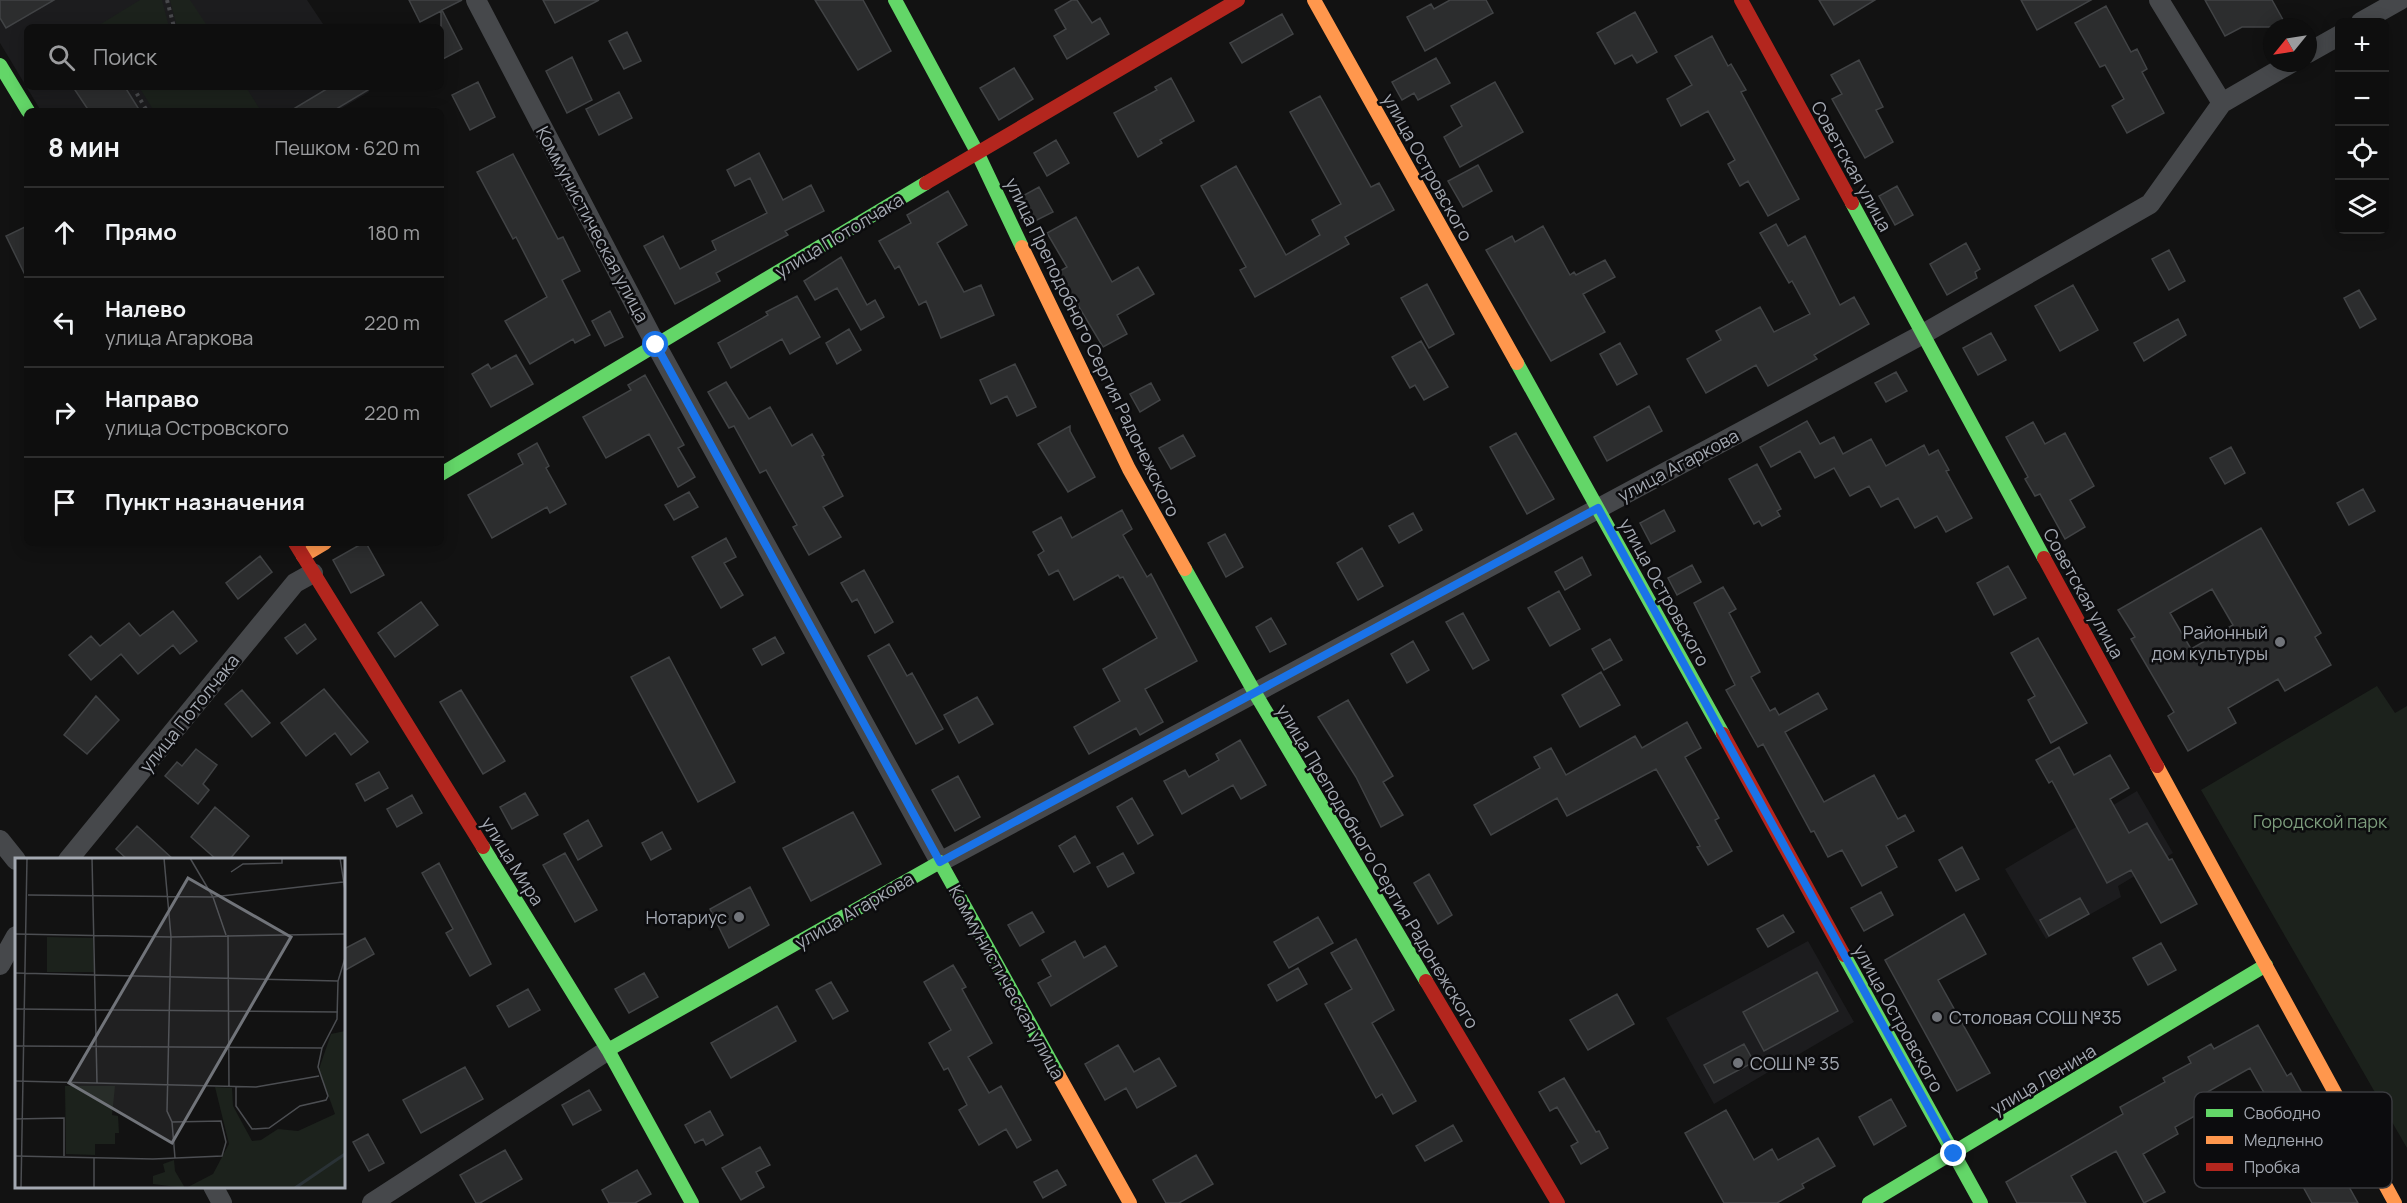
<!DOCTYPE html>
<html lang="ru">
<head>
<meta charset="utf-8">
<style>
	body { margin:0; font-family:Manrope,sans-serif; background:#171717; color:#f1f3f6 }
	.controls { position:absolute; right:18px; top:18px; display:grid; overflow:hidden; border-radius:9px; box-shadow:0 3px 15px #0003 }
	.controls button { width:54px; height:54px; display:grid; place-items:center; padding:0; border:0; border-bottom:2px solid #2e2e2e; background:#0e0e0e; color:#f1f3f6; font:30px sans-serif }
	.compass { position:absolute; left:2263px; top:18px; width:54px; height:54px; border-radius:50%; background:#0e0e0e; box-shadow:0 3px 15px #0003; rotate:240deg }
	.stop { position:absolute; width:18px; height:18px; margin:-14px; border:4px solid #1a73e8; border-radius:50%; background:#fff }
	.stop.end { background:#1a73e8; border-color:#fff; box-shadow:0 2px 6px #0008 }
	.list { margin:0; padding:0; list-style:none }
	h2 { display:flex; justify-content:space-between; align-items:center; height:78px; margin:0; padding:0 24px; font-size:26px }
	h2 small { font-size:20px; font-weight:400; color:#9b9c9e }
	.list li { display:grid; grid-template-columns:39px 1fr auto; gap:18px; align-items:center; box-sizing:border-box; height:90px; padding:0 24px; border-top:2px solid #2e2e2e }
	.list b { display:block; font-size:22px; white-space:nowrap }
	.list p { margin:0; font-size:20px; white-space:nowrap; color:#9b9c9e }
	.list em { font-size:20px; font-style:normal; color:#9b9c9e }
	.icon { flex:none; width:33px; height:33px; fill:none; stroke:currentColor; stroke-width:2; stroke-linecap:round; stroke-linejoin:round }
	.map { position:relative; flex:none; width:2407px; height:1203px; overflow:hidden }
	.search { position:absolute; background:#0e0e0e; box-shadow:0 3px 15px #0003; left:24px; top:24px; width:420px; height:66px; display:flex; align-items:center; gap:15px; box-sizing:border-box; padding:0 21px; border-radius:9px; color:#9b9c9e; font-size:22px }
	.panel { position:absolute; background:#0e0e0e; box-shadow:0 3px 15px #0003; left:24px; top:108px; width:420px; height:438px; border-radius:9px }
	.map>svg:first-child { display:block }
	.built { fill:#1c1c1e }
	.green { fill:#1c221c }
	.building { fill:#2c2d2e; stroke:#414345; stroke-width:1.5; fill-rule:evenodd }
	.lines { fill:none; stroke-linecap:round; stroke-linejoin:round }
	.path { stroke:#48494c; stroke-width:4; stroke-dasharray:3 4.5; stroke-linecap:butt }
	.street { stroke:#46484b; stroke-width:20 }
	.fast { stroke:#63d668; stroke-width:14 }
	.slow { stroke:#ff974d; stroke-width:14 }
	.jam { stroke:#b3261e; stroke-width:14 }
	.route { stroke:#1a73e8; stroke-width:8 }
	.poi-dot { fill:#71747a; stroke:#0c0c0e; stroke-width:2 }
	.labels { text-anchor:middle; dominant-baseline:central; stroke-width:5; stroke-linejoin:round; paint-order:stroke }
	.street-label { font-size:18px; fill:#a4a9b2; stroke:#0c0c0e }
	.poi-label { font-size:18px; fill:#a4a9b2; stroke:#0c0c0e; text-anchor:end }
	.park-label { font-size:18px; fill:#7c9c7c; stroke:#0c0c0e }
	.inset-river { fill:none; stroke:#2a3236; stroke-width:3 }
	.inset-road { fill:none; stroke:#4c4e52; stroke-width:1.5 }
	.view { fill:#71747a; fill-opacity:0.15; stroke:#71747a; stroke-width:3 }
	.inset-edge { fill:none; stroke:#a4a9b2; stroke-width:3 }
	.key { fill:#0c0c0e; stroke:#3a3b3f; stroke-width:1.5 }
	.key-label { font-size:16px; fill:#a4a9b2 }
</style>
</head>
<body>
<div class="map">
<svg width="2407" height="1203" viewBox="0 0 2407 1203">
	<rect width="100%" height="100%" fill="#121212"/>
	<path class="built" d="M0 0H307L325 27H27V87H366L369 92 337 111H41L0 43Z
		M2137 791 2173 853 2118 886 2121 897 2046 939 2005 869Z
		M1808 941 1854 1022 1714 1104 1666 1018Z"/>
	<path class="green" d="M140 0H162L169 27H100L99 25Z
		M170 0H190L208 27H177Z
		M139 87H246L261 111H154Z
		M2377 686 2395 713 2407 706V1148L2201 790Z"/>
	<path class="building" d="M0 0H54L6 28 0 18Z
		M409 0H462L442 10 462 49 441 60V11L420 22Z
		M543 0H599L555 23Z
		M815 0H863L891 51 858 70Z
		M1072 0H1077L1092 23 1100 18 1109 34 1067 59 1054 36 1066 29 1055 10Z
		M1450 0H1486L1493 13 1425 51 1407 17 1431 4 1434 9Z
		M1819 0H1875L1834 25Z
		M2021 0H2091L2037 30Z
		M2205 0H2272L2287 27H2242L2225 36Z
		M2106 6 2131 52 2137 49 2147 69 2142 72 2164 113 2127 133 2112 106 2124 99 2105 65 2100 67 2075 23Z
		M1635 12 1657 52 1637 63 1632 55 1615 64 1597 33Z
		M1282 14 1293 34 1242 63 1230 43Z
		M627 32 641 61 624 69 609 41Z
		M1712 36 1728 66 1731 64 1746 90 1741 92 1799 199 1768 216 1748 181 1740 186 1728 164 1735 160 1708 111 1681 126 1667 99 1692 85 1675 56Z
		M572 57 592 100 567 113 546 71Z
		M1436 58 1450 83 1418 100 1414 93 1402 100 1392 82Z
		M1859 60 1883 107 1876 110 1893 142 1865 158 1832 99 1842 94 1831 75Z
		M1014 68 1033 99 999 120 980 88Z
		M1171 78 1194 121 1160 140 1162 143 1138 157 1114 113 1157 90 1155 87Z
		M478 82 495 117 470 130 452 95Z
		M1495 82 1523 132 1460 167 1444 137 1462 126 1451 106Z
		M73 87H125L140 111H89Z
		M330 87H373L333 111H290Z
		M619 92 632 118 599 135 586 109Z
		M1320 96 1371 187 1379 183 1394 210 1345 237 1349 244 1255 297 1240 270 1246 267 1201 186 1236 166 1286 255 1320 235 1312 220 1341 204 1290 112Z
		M1056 140 1069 163 1047 176 1034 153Z
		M759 153 783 200 811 185 824 211 785 231 788 235 716 273 720 281 675 304 644 246 663 236 680 269 716 250 712 241 767 213 750 178 735 186 727 170Z
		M513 154 558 239 563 237 580 271 562 280 590 335 575 343 573 339 530 364 505 321 547 297 516 237 513 239 477 172Z
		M1478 165 1492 191 1463 207 1448 181Z
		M1897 186 1913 215 1895 225 1879 196Z
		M1039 187 1053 212 1033 222 1019 198Z
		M948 191 967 225 937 243 964 292 981 285 994 315 941 338 926 301 919 305 899 266 895 269 879 241 911 223 907 215Z
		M1076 217 1112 282 1138 267 1154 294 1117 315 1127 334 1103 347 1058 272 1067 267 1047 233Z
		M1776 224 1788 246 1805 236 1840 305 1854 297 1869 324 1814 355 1817 359 1768 386 1756 365 1706 393 1687 359 1721 340 1716 331 1760 307 1774 332 1810 314 1792 281 1789 283 1760 233Z
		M27 226V279L6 236Z
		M1543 226 1570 275 1574 272 1576 275 1605 260 1615 277 1583 294 1605 332 1551 361 1486 250 1512 236 1515 242Z
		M1966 243 1980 269 1975 272 1977 278 1947 295 1930 264Z
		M2169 250 2185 281 2169 290 2152 259Z
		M841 257 867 305 875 300 884 317 861 330 837 288 815 300 804 281Z
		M1427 284 1454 334 1429 348 1401 298Z
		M2073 285 2098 330 2060 351 2035 306Z
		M2359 290 2376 319 2360 328 2344 298Z
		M797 296 820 337 790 354 782 339 731 368 718 343 768 315 766 312Z
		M610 311 623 337 605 346 592 321Z
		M2178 319 2186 335 2144 361 2134 343Z
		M849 329 861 350 837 364 826 343Z
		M1991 333 2006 360 1978 375 1963 348Z
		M1421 341 1448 387 1424 400 1415 385 1410 388 1392 357Z
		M1620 343 1637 374 1617 385 1600 354Z
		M516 355 533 384 491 407 472 374 488 364 491 369Z
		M1015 364 1036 407 1017 416 1007 396 991 404 980 380Z
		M1896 372 1907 391 1886 402 1875 383Z
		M645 375 684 445 678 448 695 477 678 487 649 434 606 458 583 417 631 390 628 385Z
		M726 382 749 419 770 407 792 446 812 434 824 455 822 456 843 496 823 507 841 537 809 555 793 527 797 525 772 481 766 470 760 473 734 426 729 428 708 392Z
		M1151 383 1160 400 1140 412 1130 394Z
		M1649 406 1662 431 1607 461 1594 437Z
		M1807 421 1820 444 1834 437 1843 454 1871 439 1886 466 1924 445 1929 455 1938 450 1949 470 1946 471 1972 518 1946 532 1937 516 1915 528 1898 498 1881 507 1869 486 1850 496 1834 468 1815 478 1800 451 1771 467 1760 447Z
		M2033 422 2045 444 2065 433 2094 486 2070 500 2085 527 2065 539 2040 494 2035 496 2025 479 2028 477 2006 437Z
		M1070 426V431L1095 477 1068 492 1038 444Z
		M1516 433 1554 499 1527 514 1490 447Z
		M1183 435 1195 456 1171 469 1159 448Z
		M537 443 549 466 546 468 566 504 550 513 547 507 492 538 468 495 523 464 518 454Z
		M2231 447 2245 473 2225 484 2210 458Z
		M1757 464 1781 509 1777 511 1780 516 1762 526 1759 521 1754 524 1729 479Z
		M2363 489 2375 511 2349 525 2337 503Z
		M689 492 698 507 674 520 665 505Z
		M1122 510 1132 529 1123 535 1147 577 1151 574 1197 661 1145 689 1163 722 1140 735 1136 728 1089 754 1074 727 1120 701 1103 669 1157 638 1123 577 1120 578 1118 575 1074 600 1058 570 1049 575 1038 555 1044 551 1033 532 1061 517 1072 538Z
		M1664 510 1675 531 1651 544 1640 523Z
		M1413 513 1422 530 1399 543 1389 526Z
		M2261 528 2321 633 2315 637 2331 665 2285 691 2278 679 2228 708 2236 723 2188 751 2168 716 2174 712 2131 639 2135 637 2118 610ZM2212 589 2233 625 2191 649 2170 613Z
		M1225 534 1243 567 1226 577 1208 543Z
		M726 538 736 557 724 563 743 595 721 608 692 557Z
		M363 543H366L384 575 351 593 333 560Z
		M1362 548 1383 586 1358 600 1337 563Z
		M260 556 272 572 238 599 226 583Z
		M1582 557 1591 575 1565 590 1555 572Z
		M1692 565 1701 582 1677 595 1668 578Z
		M2008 566 2026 598 1994 615 1977 583Z
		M864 570 893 622 875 633 857 599 852 602 841 583Z
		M1723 587 1736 609 1729 613 1760 672 1751 677 1770 711 1775 708 1779 715 1818 693 1827 709 1785 732 1824 802 1874 775 1898 819 1905 815 1914 831 1886 846 1897 867 1862 886 1842 850 1828 857 1814 831 1811 832 1763 744 1758 747 1726 690 1735 685 1694 603Z
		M1559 591 1580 629 1550 646 1528 608Z
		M421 602 438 625 395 657 378 633Z
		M173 611 197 641 180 654 173 645 138 674 121 654 91 680 69 655 91 636 100 646 129 623 140 636Z
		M1463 613 1489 660 1473 669 1446 622Z
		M1271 618 1286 644 1270 652 1256 627Z
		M305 624 316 639 297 654 285 638Z
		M775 637 784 653 762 665 753 649Z
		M2038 638 2087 723 2051 743 2028 700 2035 696 2011 653Z
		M1610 639 1622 660 1604 670 1592 649Z
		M1413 641 1429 670 1407 683 1391 654Z
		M889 644 907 676 912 673 943 729 916 744 868 656Z
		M669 657 735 782 698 802 631 677Z
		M1601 672 1620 705 1580 727 1562 695Z
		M324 689 368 742 351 755 335 733 306 756 281 723Z
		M242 690 270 723 252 737 225 704Z
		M461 690 505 761 483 774 440 702Z
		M96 696 119 720 87 754 64 735Z
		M977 697 993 724 959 743 944 715Z
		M1348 700 1393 776 1383 782 1403 815 1381 827 1356 777 1318 717Z
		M1687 722 1701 748 1685 757 1719 818 1715 820 1732 851 1708 865 1697 847 1700 846 1656 769 1567 816 1557 798 1491 835 1474 805 1540 768 1534 757 1551 748 1566 775 1635 736 1642 748Z
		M1240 740 1266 785 1241 799 1233 785 1182 814 1164 781 1185 770 1189 777 1219 760 1216 754Z
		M2059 747 2074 775 2110 755 2129 788 2110 799 2129 833 2147 823 2169 860 2172 859 2197 904 2161 923 2131 870 2107 883 2052 781 2049 783 2036 760Z
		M196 749 217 765 203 784 209 790 198 804 165 776 177 762 182 766Z
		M379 772 388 788 365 801 356 784Z
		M958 776 980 817 955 831 932 790Z
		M525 793 538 815 512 829 500 807Z
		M412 795 422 813 397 827 387 809Z
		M1132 798 1153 835 1138 844 1117 807Z
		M215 807 249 836 229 860H217L191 837Z
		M853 812 881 864 811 901 783 848Z
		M588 820 602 846 578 860 564 834Z
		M137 826 174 860H128L116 849Z
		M662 832 671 849 651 860 642 843Z
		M1075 836 1090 863 1074 872 1059 846Z
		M1962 847 1979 879 1956 891 1939 860Z
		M565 853 597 910 575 922 543 865Z
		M1123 853 1134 873 1108 887 1097 867Z
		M439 863 491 964 470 976 446 933 453 929 422 873Z
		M1429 874 1452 915 1438 924 1414 883Z
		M750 887 769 925 729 948 710 909Z
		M1881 892 1893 915 1864 931 1851 908Z
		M2080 898 2089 914 2049 936 2040 920Z
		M1032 912 1044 932 1020 946 1008 925Z
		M1964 914 1986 954 1938 980 1990 1073 1957 1091 1885 960Z
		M1783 915 1794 932 1768 947 1757 929Z
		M1318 917 1333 943 1289 968 1274 942Z
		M365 938 374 954 344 971V949Z
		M1356 939 1394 1010 1372 1023 1416 1101 1393 1114 1382 1094 1376 1098 1325 1004 1352 989 1331 953Z
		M1075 941 1084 958 1105 946 1117 966 1051 1006 1038 983 1051 976 1042 960Z
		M2161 943 2176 970 2148 985 2133 958Z
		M953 965 966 987 962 989 992 1043 968 1057 989 1093 1001 1086 1031 1140 1017 1148 1006 1129 979 1145 959 1110 967 1105 948 1068 944 1070 929 1043 951 1030 924 982Z
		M1298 968 1307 984 1277 1001 1268 985Z
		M1817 972 1838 1011 1764 1051 1743 1012Z
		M644 973 658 997 629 1013 615 989Z
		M831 982 848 1011 833 1019 816 990Z
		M528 989 540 1010 509 1027 497 1006Z
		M1617 994 1634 1024 1588 1050 1570 1020Z
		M777 1006 796 1041 731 1078 711 1043Z
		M2258 1025 2287 1076 2291 1073 2318 1122 2314 1124 2358 1203H2312L2281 1147 2292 1142 2250 1068 2202 1095 2209 1108 2175 1127 2178 1134 2143 1154 2165 1192 2144 1203 2116 1151 2071 1176 2086 1203H2017L2006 1182 2123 1114 2120 1107 2165 1082 2163 1078 2191 1063 2188 1057 2211 1044 2214 1049Z
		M1744 1044 1754 1062 1714 1083 1704 1065Z
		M1118 1045 1134 1072 1159 1058 1176 1086 1137 1108 1126 1088 1105 1100 1085 1064Z
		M465 1067 483 1099 421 1133 403 1100Z
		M1564 1078 1596 1132 1599 1131 1608 1148 1581 1164 1571 1146 1578 1142 1557 1107 1550 1111 1539 1092Z
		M589 1090 601 1110 573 1125 562 1105Z
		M1891 1099 1906 1126 1874 1145 1859 1117Z
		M1726 1110 1754 1160 1772 1149 1778 1160 1818 1138 1835 1166 1802 1184 1804 1188 1777 1203H1724L1685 1133Z
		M710 1111 723 1135 706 1145 703 1139 695 1143 685 1125Z
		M1453 1125 1462 1141 1425 1161 1416 1146Z
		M368 1134 384 1163 369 1171 353 1142Z
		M760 1147 770 1165 756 1172 764 1187 741 1200 722 1168Z
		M505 1150 522 1179 480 1203H476L460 1175Z
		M1196 1155 1213 1184 1179 1203H1166L1153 1180Z
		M637 1170 651 1194 635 1203H609L602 1190Z
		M1057 1170 1066 1185 1043 1198 1034 1182Z"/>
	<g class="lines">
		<path class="path" d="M167 0 174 27
			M133 87 147 111"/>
		<path class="street" d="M476 0 656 345 940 862 1923 334 2150 204 2222 103 2291 63
			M2159 0 2222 103
			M2361 22 2400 0
			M2308 53 2340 35
			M0 840 16 860
			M68 860 295 583 313 573
			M0 965 16 936
			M213 1186 222 1203
			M372 1203 608 1050"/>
		<path class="fast" d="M895 0 977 152 1022 247
			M0 65 28 111
			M1852 203 2044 558
			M1517 363 1723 734
			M441 474 926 183
			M1185 569 1255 693 1426 981
			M483 847 608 1050 692 1203
			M1844 955 1981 1203
			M608 1050 940 862 1059 1076
			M1869 1203 2266 965"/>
		<path class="slow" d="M1314 0 1517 363
			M1022 247 1129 469 1185 569
			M303 556 325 543
			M2157 766 2395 1203
			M1059 1076 1130 1203"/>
		<path class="jam" d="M1741 0 1852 203
			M926 183 1238 0
			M295 543 483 847
			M2044 558 2157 766
			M1723 734 1844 955
			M1426 981 1558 1203"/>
	</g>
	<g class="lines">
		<path class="route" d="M656 345 940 862 1598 508 1954 1154"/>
	</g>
	<g class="poi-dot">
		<circle cx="2280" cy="642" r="6"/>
		<circle cx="739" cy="917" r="6"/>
		<circle cx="1937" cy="1017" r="6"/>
		<circle cx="1738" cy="1063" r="6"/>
	</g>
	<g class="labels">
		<g class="street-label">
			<text transform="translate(1852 166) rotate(61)">Советская улица</text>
			<text transform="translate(1428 167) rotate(61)">улица Островского</text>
			<text transform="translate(593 224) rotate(62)">Коммунистическая улица</text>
			<text transform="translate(839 235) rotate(-31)">улица Потолчака</text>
			<text transform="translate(1093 347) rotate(64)">улица Преподобного Сергия Радонежского</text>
			<text transform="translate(1678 465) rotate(-28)">улица Агаркова</text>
			<text transform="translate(1665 592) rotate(61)">улица Островского</text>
			<text transform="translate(2084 593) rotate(61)">Советская улица</text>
			<text transform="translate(189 713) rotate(-51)">улица Потолчака</text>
			<text transform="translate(513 861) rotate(58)">улица Мира</text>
			<text transform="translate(1378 866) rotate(59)">улица Преподобного Сергия Радонежского</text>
			<text transform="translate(854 910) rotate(-30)">улица Агаркова</text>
			<text transform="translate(1007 982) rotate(61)">Коммунистическая улица</text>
			<text transform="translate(1899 1018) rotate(61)">улица Островского</text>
			<text transform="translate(2043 1079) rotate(-31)">улица Ленина</text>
		</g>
		<g class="poi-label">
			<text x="2268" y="632">Районный<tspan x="2268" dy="21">дом культуры</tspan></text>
			<text x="727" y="917">Нотариус</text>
			<text x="1949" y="1017" text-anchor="start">Столовая СОШ №35</text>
			<text x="1750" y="1063" text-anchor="start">СОШ № 35</text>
		</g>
		<g class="park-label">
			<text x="2320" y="821">Городской парк</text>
		</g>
	</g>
	<g transform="translate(15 858)">
		<rect width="330" height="330" fill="#121212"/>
		<path d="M32 79 78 80 79 114H32ZM330 173V330H171L198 316 214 286 200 229 217 230 218 248 237 283 246 282 263 271 283 273 320 256 304 211 316 176ZM50 228H100L97 257 103 258 104 275H100V286H80V297L51 296ZM159 302 160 313 170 330 138 326V318L150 314 148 306Z" fill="#1c221c"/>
		<path class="inset-river" d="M280 330 330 296"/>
		<path class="inset-road" d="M77 0 82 225M149 0 156 79 152 253 157 264 160 300M175 0 198 39 211 77M325 0 330 32M216 14 228 6 267 5V0M13 37 198 39 328 24M0 76 156 79 330 76M213 77 214 229M0 115 323 123M0 151 323 154M0 188 307 190M0 223 241 229 304 218M221 228V248L237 271 254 270 285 248 311 242 313 238 303 209 307 190 322 161 323 123 330 100M0 261 49 260V298M0 298 138 301 207 298 211 284 206 263 157 264M6 330 12 0M79 330V299"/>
		<path class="view" d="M173 20 276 79 157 285 54 225Z"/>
		<rect width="330" height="330" class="inset-edge"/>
	</g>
	<rect x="2194" y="1092" width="198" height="96" rx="9" class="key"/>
	<rect x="2206" y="1109" width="27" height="8" fill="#63d668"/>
	<rect x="2206" y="1136" width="27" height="8" fill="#ff974d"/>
	<rect x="2206" y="1163" width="27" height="8" fill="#b3261e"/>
	<g class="key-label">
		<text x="2244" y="1119">Свободно</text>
		<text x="2244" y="1146">Медленно</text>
		<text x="2244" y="1173">Пробка</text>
	</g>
</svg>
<div class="controls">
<button>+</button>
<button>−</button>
<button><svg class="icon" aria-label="locate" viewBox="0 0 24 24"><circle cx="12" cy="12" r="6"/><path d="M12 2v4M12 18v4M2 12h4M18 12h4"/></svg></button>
<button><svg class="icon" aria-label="layers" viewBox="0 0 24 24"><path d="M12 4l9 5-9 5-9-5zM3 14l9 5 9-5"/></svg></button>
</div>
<svg class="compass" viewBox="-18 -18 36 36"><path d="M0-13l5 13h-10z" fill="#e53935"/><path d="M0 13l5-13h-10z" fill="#9b9c9e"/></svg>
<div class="stop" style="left:656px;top:345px"></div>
<div class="stop end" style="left:1954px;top:1154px"></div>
<div class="search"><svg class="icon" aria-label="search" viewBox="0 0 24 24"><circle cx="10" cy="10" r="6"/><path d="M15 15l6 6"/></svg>Поиск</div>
<section class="panel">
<h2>8 мин<small>Пешком · 620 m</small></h2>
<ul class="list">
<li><svg class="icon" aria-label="ahead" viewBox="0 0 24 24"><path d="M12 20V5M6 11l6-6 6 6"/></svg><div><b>Прямо</b></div><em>180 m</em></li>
<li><svg class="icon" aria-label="left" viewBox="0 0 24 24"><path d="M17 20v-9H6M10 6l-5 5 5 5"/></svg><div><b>Налево</b><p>улица Агаркова</p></div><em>220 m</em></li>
<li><svg class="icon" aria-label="right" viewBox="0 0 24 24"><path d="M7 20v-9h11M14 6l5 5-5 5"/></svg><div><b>Направо</b><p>улица Островского</p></div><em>220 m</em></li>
<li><svg class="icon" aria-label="arrive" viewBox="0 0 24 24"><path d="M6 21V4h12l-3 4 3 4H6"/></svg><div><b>Пункт назначения</b></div></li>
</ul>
</section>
</div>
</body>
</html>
